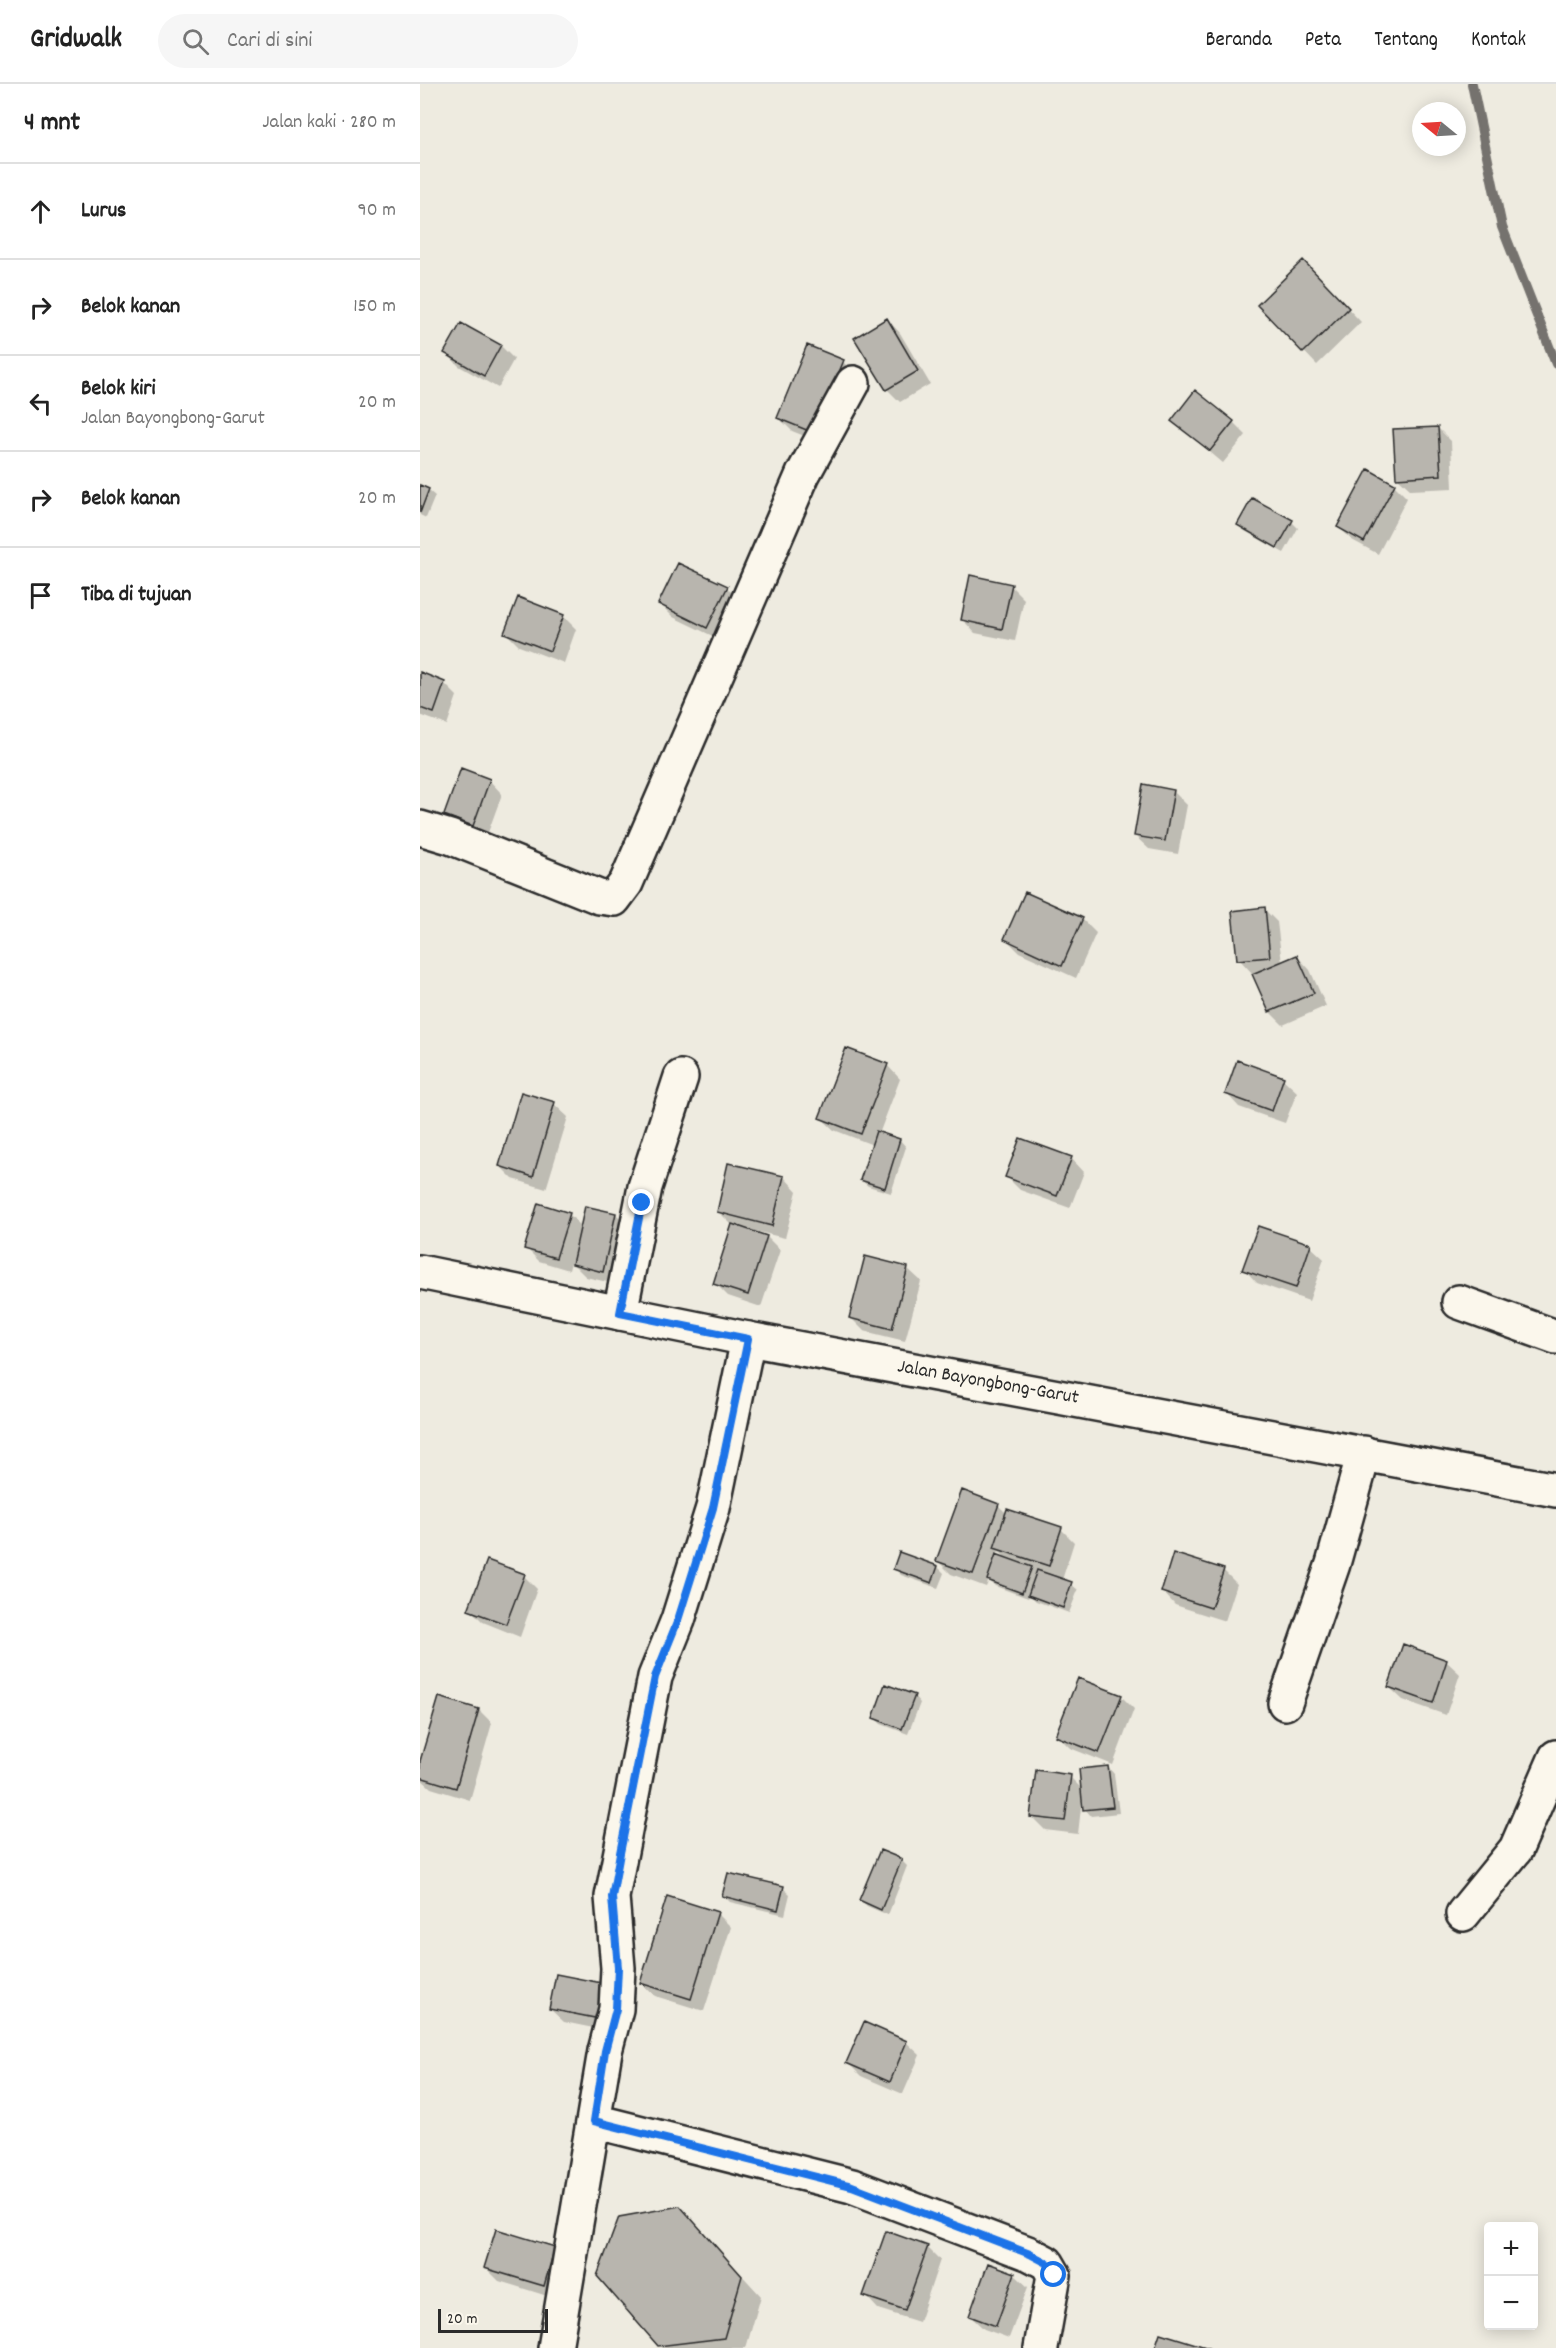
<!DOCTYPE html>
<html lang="id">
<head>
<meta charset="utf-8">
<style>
	body { margin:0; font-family:Dekko,sans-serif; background:#f6f6f6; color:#222 }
	.controls { position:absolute; right:18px; bottom:18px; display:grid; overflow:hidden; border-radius:6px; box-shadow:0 3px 15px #0003 }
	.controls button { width:54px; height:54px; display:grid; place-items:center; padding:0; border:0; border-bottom:2px solid #e0e0e0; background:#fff; color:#222; font:30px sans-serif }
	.compass { position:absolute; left:992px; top:18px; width:54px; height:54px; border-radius:50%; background:#fff; box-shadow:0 3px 15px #0003; rotate:288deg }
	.scale { position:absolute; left:18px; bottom:15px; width:110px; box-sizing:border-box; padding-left:6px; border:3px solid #2b2b2b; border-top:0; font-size:16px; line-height:21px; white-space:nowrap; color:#2b2b2b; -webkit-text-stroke:4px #fbf7ec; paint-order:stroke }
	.stop { position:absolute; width:18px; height:18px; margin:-14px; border:4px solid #1a73e8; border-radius:50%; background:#fff }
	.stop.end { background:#1a73e8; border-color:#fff; box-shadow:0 2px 6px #0008 }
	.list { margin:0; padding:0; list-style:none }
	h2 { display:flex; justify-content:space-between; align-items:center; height:78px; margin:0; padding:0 24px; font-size:26px }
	h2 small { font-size:20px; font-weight:400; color:#767676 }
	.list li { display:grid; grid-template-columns:39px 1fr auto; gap:18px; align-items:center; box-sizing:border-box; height:96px; padding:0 24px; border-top:2px solid #e0e0e0 }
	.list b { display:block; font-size:22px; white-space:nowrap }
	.list p { margin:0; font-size:20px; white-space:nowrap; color:#767676 }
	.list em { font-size:20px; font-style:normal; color:#767676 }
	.icon { flex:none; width:33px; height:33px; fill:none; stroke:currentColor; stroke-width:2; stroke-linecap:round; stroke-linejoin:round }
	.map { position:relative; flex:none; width:1136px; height:2264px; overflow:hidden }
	header { display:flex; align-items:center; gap:36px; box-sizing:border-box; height:84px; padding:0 30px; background:#fff; border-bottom:2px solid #e0e0e0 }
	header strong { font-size:28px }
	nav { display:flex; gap:33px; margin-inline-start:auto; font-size:21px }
	.search { width:420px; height:54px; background:#f6f6f6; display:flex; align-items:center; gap:15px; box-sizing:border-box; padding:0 21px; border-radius:33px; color:#767676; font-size:22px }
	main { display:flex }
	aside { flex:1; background:#fff }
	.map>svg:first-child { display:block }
	.shadow { fill:#0003; fill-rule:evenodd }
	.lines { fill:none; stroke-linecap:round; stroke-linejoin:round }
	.stream { stroke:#74726e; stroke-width:10 }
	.building { fill:#b8b5ae; stroke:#2b2b2b; stroke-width:1.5 }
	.minor-casing { stroke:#2b2b2b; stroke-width:38 }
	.major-casing { stroke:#2b2b2b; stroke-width:38 }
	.minor { stroke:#fbf7ec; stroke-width:33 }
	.major { stroke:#fbf7ec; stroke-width:33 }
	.route { stroke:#1a73e8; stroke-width:8 }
	.labels { text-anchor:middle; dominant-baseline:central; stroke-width:4.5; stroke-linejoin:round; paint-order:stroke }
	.street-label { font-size:20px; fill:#2b2b2b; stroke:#fbf7ec }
</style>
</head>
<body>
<header>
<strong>Gridwalk</strong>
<div class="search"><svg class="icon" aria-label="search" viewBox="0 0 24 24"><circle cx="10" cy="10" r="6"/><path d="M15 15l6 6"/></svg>Cari di sini</div>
<nav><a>Beranda</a><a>Peta</a><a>Tentang</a><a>Kontak</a></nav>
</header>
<main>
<aside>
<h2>4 mnt<small>Jalan kaki · 280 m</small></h2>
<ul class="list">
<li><svg class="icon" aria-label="ahead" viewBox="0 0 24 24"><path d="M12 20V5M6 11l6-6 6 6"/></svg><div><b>Lurus</b></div><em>90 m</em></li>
<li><svg class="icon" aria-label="right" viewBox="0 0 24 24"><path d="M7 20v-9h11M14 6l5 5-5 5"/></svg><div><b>Belok kanan</b></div><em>150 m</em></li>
<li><svg class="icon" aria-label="left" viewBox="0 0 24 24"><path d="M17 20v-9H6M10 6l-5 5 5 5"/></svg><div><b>Belok kiri</b><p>Jalan Bayongbong-Garut</p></div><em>20 m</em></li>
<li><svg class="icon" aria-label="right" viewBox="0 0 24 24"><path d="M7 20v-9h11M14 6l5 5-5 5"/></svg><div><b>Belok kanan</b></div><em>20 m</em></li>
<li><svg class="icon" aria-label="arrive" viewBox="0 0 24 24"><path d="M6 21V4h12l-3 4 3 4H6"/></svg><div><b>Tiba di tujuan</b></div></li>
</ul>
</aside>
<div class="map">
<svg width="1136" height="2264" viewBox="0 0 1136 2264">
	<rect width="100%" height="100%" fill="#eeebe0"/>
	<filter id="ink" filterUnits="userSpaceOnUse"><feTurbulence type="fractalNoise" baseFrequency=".0167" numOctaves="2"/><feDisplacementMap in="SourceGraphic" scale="12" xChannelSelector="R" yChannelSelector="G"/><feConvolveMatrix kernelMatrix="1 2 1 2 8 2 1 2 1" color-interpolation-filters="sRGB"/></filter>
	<g filter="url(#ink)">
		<path class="shadow" d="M883 178 941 238 897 281 839 221Z
			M467 235 480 249 510 300 480 318 467 305Z
			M41 241 81 262 94 275 78 304 39 282 26 269Z
			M423 278 436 291 407 361 372 347 359 334Z
			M753 337 813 338 826 351 803 379Z
			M1018 344 1031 357 1033 404 991 406 977 393Z
			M974 401 987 414 958 470 932 456 919 443Z
			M0 403 8 406 15 412 6 434 0 431Z
			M872 438 878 444 864 469 825 447 819 441Z
			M591 502 604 515 595 557 555 549 542 535Z
			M307 504 320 517 301 556 253 533 240 520Z
			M143 532 156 545 144 579 99 562 86 549Z
			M0 590 24 599 37 612 27 641 0 631Z
			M69 696 82 710 66 754 39 744 26 731Z
			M754 708 767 721 758 770 729 765 715 752Z
			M606 810 663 836 676 849 656 894 599 868 586 855Z
			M844 825 857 838 862 879 877 872 890 886 906 922 863 941 850 928 834 891 841 888 832 889 819 875Z
			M818 978 863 995 877 1008 865 1039 819 1023 806 1009Z
			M467 981 480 995 459 1050 480 1056 486 1063 471 1109 448 1102 441 1096 453 1061 414 1046 400 1033Z
			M134 1020 148 1033 126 1105 93 1095 80 1082Z
			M651 1074 664 1088 650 1124 600 1106 587 1093Z
			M364 1093 377 1107 365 1154 335 1147 334 1149 347 1153 360 1166 341 1223 308 1212 295 1199 312 1141 299 1128Z
			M149 1130 162 1143 196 1130 209 1143 196 1200 166 1193 151 1178 149 1186 119 1177 106 1164Z
			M890 1162 904 1175 889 1217 837 1199 824 1185Z
			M487 1184 501 1197 485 1257 444 1247 431 1234Z
			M578 1421 587 1430 641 1445 654 1458 642 1496 651 1500 658 1506 649 1529 616 1517 610 1511 608 1514 575 1502 569 1496 566 1503 531 1490 518 1477ZM579 1467 588 1476 577 1472Z
			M518 1483 524 1489 518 1504 481 1491 475 1484Z
			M803 1486 817 1500 805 1537 755 1521 742 1507Z
			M104 1492 117 1505 100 1553 63 1538 50 1525Z
			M1026 1577 1040 1590 1026 1631 983 1616 969 1603Z
			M494 1612 500 1619 488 1650 461 1640 455 1634Z
			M701 1612 714 1625 693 1681 650 1664 637 1651Z
			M20 1615 59 1626 72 1639 50 1716 11 1704 0 1694V1682Z
			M688 1683 694 1690 699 1729 671 1732 665 1725 662 1715 658 1750 625 1746 611 1732 650 1693 662 1705Z
			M481 1776 487 1782 468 1831 447 1822 441 1816Z
			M363 1804 370 1810 365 1831 310 1818 304 1812Z
			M248 1814 298 1830 311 1843 284 1927 235 1912 221 1899Z
			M137 1891 193 1948 144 1938 130 1925Z
			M486 1958 500 1971 483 2010 441 1992 428 1979Z
			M260 2124 341 2212 326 2264H242L239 2261Z
			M507 2163 520 2176 499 2238 458 2225 445 2211Z
			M135 2164 148 2177 137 2215 79 2197 66 2184Z
			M594 2190 608 2203 589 2254 564 2245 550 2232Z"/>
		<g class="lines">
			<path class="stream" d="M1052 0 1082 143 1136 280"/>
		</g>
		<path class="building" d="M883 176 929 224 883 269 837 221Z
			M467 234 498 287 466 306 434 254Z
			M41 239 81 261 64 292 24 269Z
			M387 261 424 276 394 349 357 334Z
			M775 306 814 337 790 367 751 337Z
			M1018 343 1021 391 976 394 973 345Z
			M948 385 975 400 944 458 917 443Z
			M0 401 9 405 0 429Z
			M832 414 873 436 857 464 817 441Z
			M258 479 308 502 287 544 238 520Z
			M550 491 592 500 582 545 541 536Z
			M98 513 144 531 130 567 84 549Z
			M0 588 25 598 14 629 0 624Z
			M41 684 70 695 53 742 24 731Z
			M723 700 754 706 745 757 714 752Z
			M605 808 663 834 642 882 584 855Z
			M845 823 850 873 817 876 812 827Z
			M877 871 894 909 849 928 832 890Z
			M426 964 468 980 441 1050 399 1034Z
			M817 976 864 993 852 1027 805 1010Z
			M101 1008 135 1018 113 1093 79 1082Z
			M456 1047 480 1055 465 1104 440 1096Z
			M600 1054 652 1073 637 1112 585 1093Z
			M308 1079 364 1092 352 1142 297 1128Z
			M118 1119 150 1129 136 1174 104 1165Z
			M165 1122 196 1129 183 1188 152 1180Z
			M312 1140 347 1152 328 1211 293 1200Z
			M838 1142 891 1160 876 1204 822 1186Z
			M445 1172 488 1183 472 1245 429 1234Z
			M542 1406 579 1420 553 1490 516 1477Z
			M587 1425 642 1443 629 1482 574 1464Z
			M479 1468 518 1482 512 1499 473 1485Z
			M753 1469 804 1485 791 1524 741 1508Z
			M576 1470 612 1483 602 1509 567 1496Z
			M67 1476 105 1490 86 1540 48 1526Z
			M617 1486 652 1498 643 1524 608 1511Z
			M983 1560 1027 1576 1013 1619 968 1603Z
			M658 1594 702 1611 679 1669 635 1652Z
			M465 1600 495 1611 482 1645 453 1634Z
			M19 1613 59 1625 36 1704 0 1693V1677Z
			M688 1682 693 1723 663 1726 659 1685Z
			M616 1686 651 1691 645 1737 610 1733Z
			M460 1766 482 1775 461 1826 439 1816Z
			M308 1789 364 1802 358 1826 302 1812Z
			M247 1812 298 1828 271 1915 220 1899Z
			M136 1890 187 1900 180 1935 129 1925Z
			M444 1938 487 1957 470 1998 426 1979Z
			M260 2122 322 2192 304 2254 238 2262 177 2192 199 2133Z
			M76 2145 135 2163 124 2202 64 2184Z
			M466 2147 508 2162 485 2226 443 2212Z
			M568 2179 595 2189 576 2242 549 2232Z
			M740 2249 789 2264H735Z"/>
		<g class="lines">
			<g class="minor-casing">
				<path id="minor" d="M0 744 30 753 179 813 194 815 206 799 383 390 433 299
					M1039 1218 1136 1253
					M200 1229 225 1103 261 993
					M865 1619 913 1480 944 1369
					M1043 1830 1096 1765 1136 1673
					M174 2037 432 2102 610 2170 627 2179 634 2191 621 2264
					M135 2264 185 1967 196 1925 198 1884 192 1813 235 1593 258 1536 293 1424 328 1255"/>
			</g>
			<g class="major-casing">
				<path id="major" d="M0 1188 328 1255 1136 1406"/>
			</g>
			<use href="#minor" class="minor"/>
			<use href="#major" class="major"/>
		</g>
	</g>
	<g class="lines" filter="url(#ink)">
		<path class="route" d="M222 1119 200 1229 328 1255 293 1424 258 1536 235 1593 200 1769 192 1813 198 1884 196 1925 185 1967 174 2037 432 2102 610 2170 627 2179 634 2191"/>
	</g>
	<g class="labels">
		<g class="street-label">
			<text transform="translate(568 1299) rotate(10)">Jalan Bayongbong-Garut</text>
		</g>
	</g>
</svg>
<div class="controls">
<button>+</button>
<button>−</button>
</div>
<svg class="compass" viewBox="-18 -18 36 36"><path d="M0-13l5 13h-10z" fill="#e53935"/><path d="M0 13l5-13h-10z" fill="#767676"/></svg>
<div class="scale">20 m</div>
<div class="stop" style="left:634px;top:2191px"></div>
<div class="stop end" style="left:222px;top:1119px"></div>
</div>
</main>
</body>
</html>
